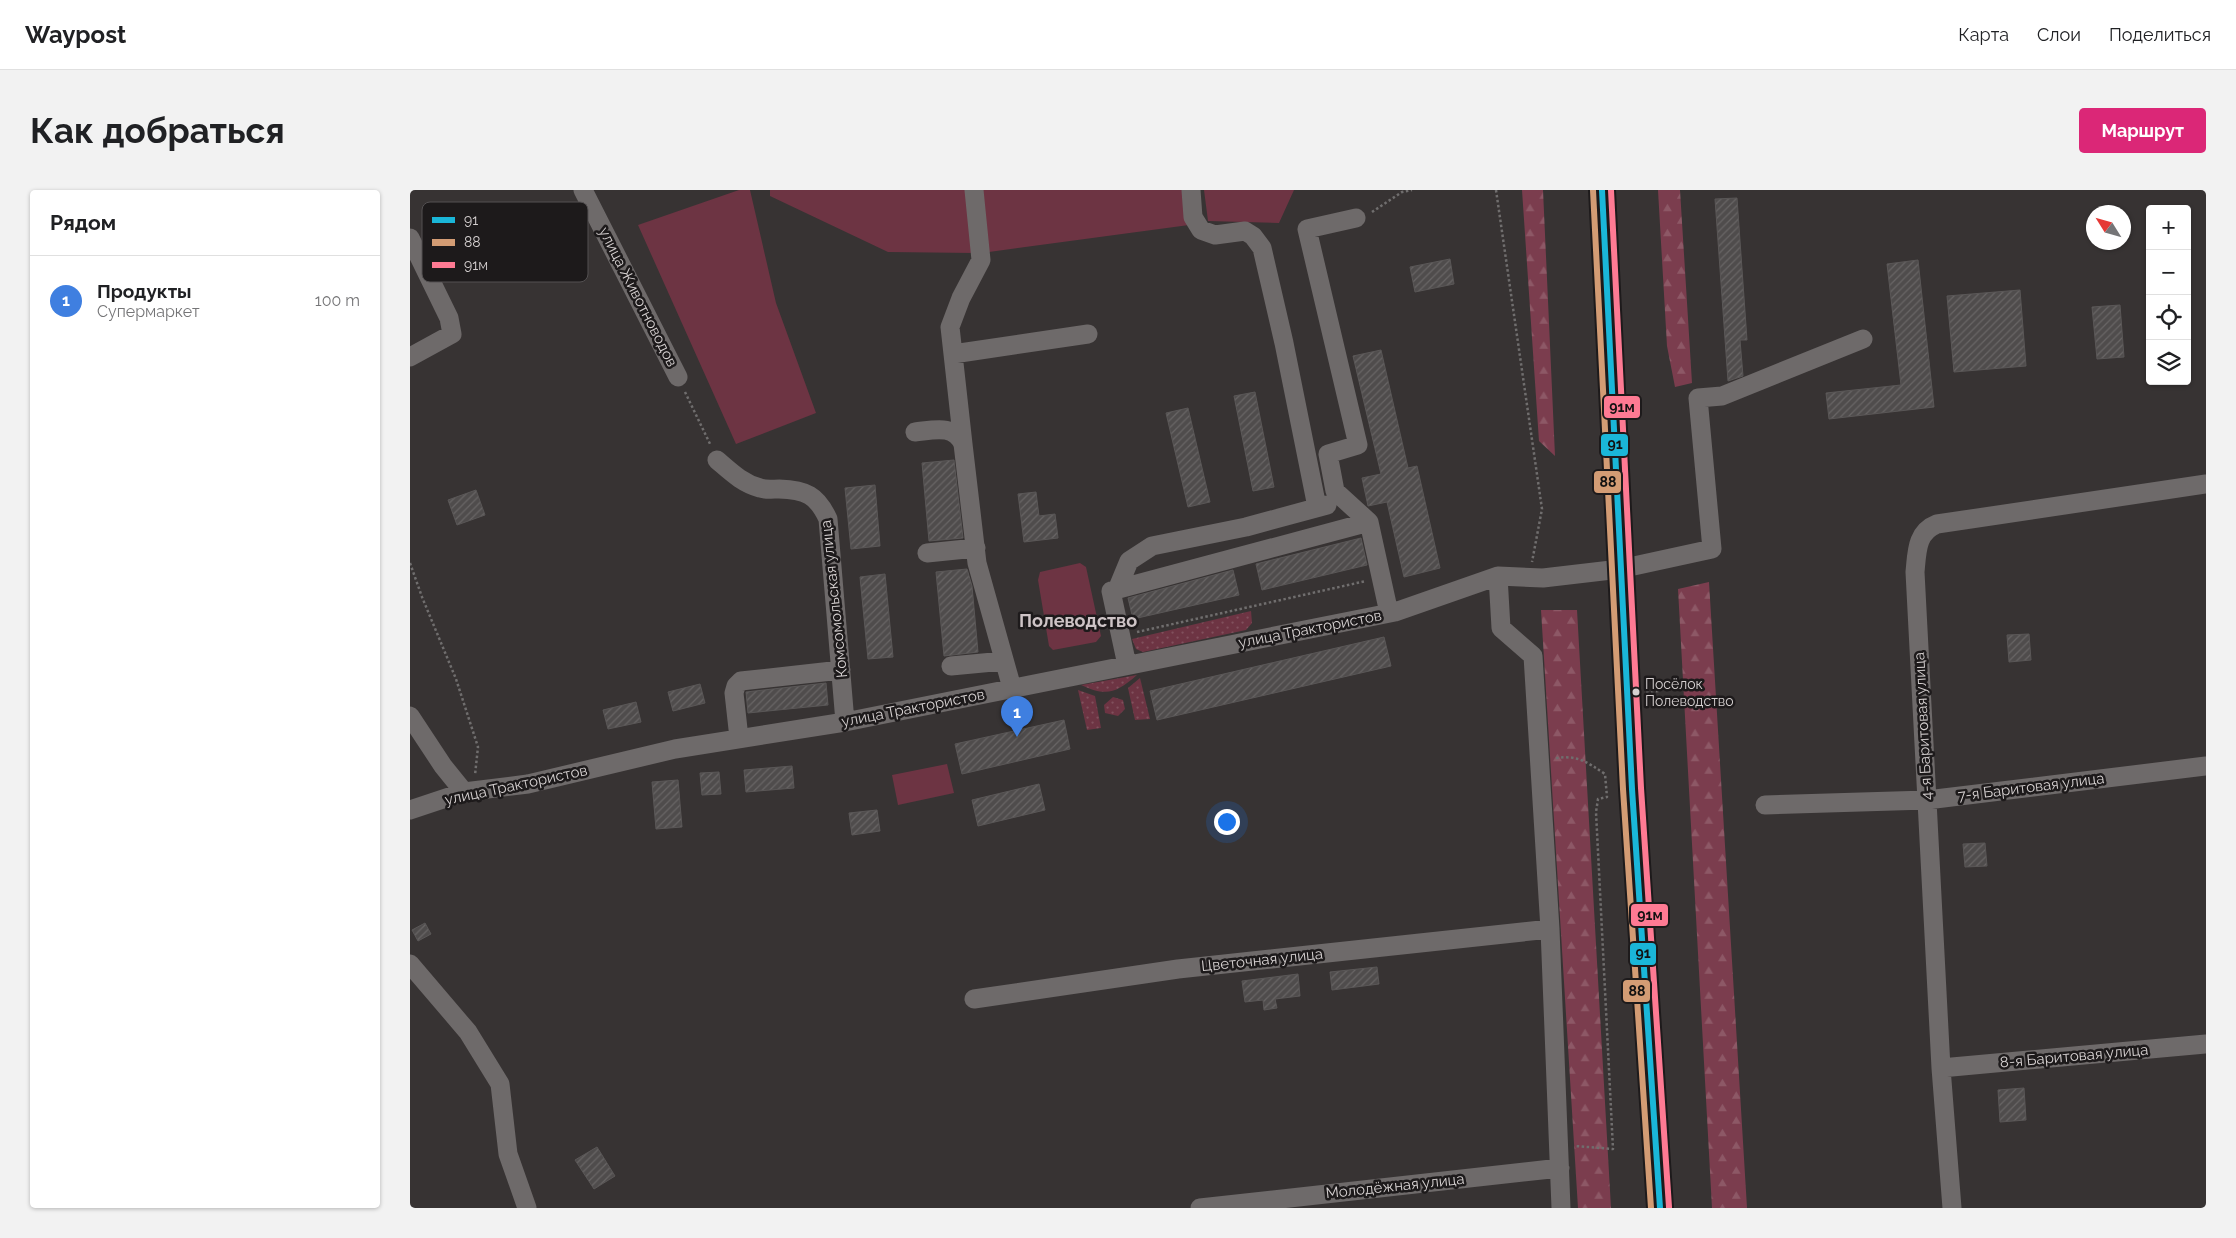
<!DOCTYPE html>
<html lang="ru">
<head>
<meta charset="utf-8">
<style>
	body { margin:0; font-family:Raleway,sans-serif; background:#f2f2f2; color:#202124 }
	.controls { position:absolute; right:15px; top:15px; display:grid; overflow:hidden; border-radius:5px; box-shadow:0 1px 4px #0004 }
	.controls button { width:45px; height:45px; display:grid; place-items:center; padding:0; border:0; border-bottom:1px solid #e0e0e0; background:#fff; color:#202124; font:25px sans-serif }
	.compass { position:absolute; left:1676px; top:15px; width:45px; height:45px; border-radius:50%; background:#fff; box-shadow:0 1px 4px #0004; rotate:307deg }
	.you { position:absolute; left:816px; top:631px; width:18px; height:18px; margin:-12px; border:4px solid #fff; border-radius:50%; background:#1a73e8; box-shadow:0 0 0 8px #1a73e833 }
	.badge { display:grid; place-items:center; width:32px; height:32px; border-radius:50%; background:#db2777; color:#fff; font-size:16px; font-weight:700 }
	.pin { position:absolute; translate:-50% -41px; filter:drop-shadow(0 1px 2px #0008) }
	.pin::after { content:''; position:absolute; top:26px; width:18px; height:15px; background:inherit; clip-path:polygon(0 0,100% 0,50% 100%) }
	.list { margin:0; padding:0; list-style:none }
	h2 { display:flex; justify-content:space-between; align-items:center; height:65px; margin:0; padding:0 20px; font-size:21px }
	h2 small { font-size:16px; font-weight:400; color:#757577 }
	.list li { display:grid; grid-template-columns:32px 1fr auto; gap:15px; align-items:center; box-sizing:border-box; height:90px; padding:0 20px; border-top:1px solid #e0e0e0 }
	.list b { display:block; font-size:19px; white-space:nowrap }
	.list p { margin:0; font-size:16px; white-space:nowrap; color:#757577 }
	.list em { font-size:16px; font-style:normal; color:#757577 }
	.icon { flex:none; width:28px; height:28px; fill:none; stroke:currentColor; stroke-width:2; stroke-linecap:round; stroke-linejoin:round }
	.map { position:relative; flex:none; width:1796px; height:1018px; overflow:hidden; border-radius:5px }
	header { display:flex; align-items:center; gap:30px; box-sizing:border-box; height:70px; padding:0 25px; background:#fff; border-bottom:1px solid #e0e0e0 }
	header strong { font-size:24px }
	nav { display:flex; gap:28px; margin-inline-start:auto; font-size:18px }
	.intro { display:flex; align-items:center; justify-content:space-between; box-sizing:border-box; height:120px; padding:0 30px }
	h1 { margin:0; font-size:35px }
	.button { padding:12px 22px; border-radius:5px; background:#db2777; color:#fff; font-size:18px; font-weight:700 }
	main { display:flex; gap:30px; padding:0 30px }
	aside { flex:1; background:#fff; border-radius:5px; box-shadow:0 1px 4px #0004 }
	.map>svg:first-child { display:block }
	.grass { fill:url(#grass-dots) }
	.forest { fill:url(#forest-firs) }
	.garden { fill:#6d3443 }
	.building { fill:url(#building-hatch); stroke:#5a5757 }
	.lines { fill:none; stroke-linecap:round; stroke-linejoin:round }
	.path { stroke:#706e6e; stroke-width:2.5; stroke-dasharray:2.5 2.5; stroke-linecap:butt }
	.minor { stroke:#6e6a6a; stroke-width:19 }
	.major { stroke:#6d7274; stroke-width:24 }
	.bus-1-casing { stroke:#1d1a1b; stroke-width:10 }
	.bus-2-casing { stroke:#1d1a1b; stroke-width:10 }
	.bus-3-casing { stroke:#1d1a1b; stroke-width:10 }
	.bus-1 { stroke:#1ab6d8; stroke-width:6 }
	.bus-2 { stroke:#d39c74; stroke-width:6 }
	.bus-3 { stroke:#fe7a93; stroke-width:6 }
	.bus-dot { fill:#d6d1d1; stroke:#1d1a1b; stroke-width:2 }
	.labels { text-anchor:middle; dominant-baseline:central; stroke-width:5; stroke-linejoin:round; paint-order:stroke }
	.bus-label { font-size:14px; fill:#d6d1d1; stroke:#1d1a1b; text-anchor:start }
	.street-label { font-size:15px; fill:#d6d1d1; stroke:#1d1a1b }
	.quarter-label { font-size:18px; font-weight:bold; fill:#cec4c6; stroke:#1d1a1b }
	.key { fill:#1d1a1b; stroke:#545152; stroke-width:1 }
	.key-label { font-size:14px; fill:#d6d1d1 }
	.line-badge { stroke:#1d1a1b; stroke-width:2 }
	.pale-badge-label { font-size:14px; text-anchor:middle; font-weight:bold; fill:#111 }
</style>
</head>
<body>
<header>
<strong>Waypost</strong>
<nav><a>Карта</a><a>Слои</a><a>Поделиться</a></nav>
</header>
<div class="intro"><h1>Как добраться</h1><a class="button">Маршрут</a></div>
<main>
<aside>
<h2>Рядом<small></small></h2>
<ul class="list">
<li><span class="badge" style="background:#3f7fe0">1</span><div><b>Продукты</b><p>Супермаркет</p></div><em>100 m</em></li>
</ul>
</aside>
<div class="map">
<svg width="1796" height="1018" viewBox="0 0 1796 1018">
	<defs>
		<pattern id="grass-dots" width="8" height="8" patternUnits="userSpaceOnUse" patternTransform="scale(1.25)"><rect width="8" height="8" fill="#6d3443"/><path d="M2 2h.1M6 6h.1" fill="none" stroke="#81505d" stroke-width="1.8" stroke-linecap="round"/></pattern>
		<pattern id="forest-firs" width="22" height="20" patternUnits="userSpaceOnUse" patternTransform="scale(1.25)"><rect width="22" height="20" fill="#7b3d4e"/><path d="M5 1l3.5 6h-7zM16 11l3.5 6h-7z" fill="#8d5866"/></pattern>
		<pattern id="building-hatch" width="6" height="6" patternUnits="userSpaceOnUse" patternTransform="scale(1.25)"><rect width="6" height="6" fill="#4f4c4c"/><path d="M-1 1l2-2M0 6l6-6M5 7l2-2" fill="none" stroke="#686565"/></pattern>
	</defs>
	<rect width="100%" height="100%" fill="#373333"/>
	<path class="grass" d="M841 421 842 433 836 440 733 462 726 459 722 449Z
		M727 485C706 503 697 507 671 495Z
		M730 488 740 529 725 530 718 498Z
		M668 500 685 506 691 538 677 540Z
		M703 507 713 510 715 519 708 526 695 523 694 515Z"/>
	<path class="forest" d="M1112 0H1133L1145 266 1129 251Z
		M1248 0H1270L1282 193 1265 197 1257 156Z
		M1299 392 1337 1018H1302L1268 399Z
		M1131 420H1167L1201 1018H1168Z"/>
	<path class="garden" d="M329 0H340L366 113 406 223 326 254 228 35Z
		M360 0H556L565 63 478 62 360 6Z
		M572 0H774L779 35 579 62Z
		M794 0H884L869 33 798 31Z
		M670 373 676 377 691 446 686 452 643 460 639 456 628 390 630 382Z
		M537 574 544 603 488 615 482 585Z"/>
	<path class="building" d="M1327 8 1337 150H1330L1333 186 1318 191 1305 9Z
		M1040 69 1044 94 1005 102 1000 77Z
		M1508 70 1524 217 1419 229 1416 203 1491 195 1477 74Z
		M1610 100 1616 176 1544 182 1537 106Z
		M1710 115 1714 167 1687 169 1682 117Z
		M971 160 998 278 1007 276 1030 378 994 387 977 312 958 316 952 288 971 284 943 166Z
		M845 202 864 297 843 301 824 206Z
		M778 218 800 312 778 317 756 223Z
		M544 270 553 348 519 351 512 273Z
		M465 295 470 356 441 359 435 298Z
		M66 300 75 325 47 335 38 310Z
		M626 302 629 326 645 324 648 348 614 352 608 304Z
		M951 348 957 375 852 400 846 374Z
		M557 379 562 396 568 462 534 466 526 382Z
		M823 380 829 405 723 429 718 408Z
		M475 384 483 467 458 469 450 387Z
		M1619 444 1621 470 1599 472 1597 445Z
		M974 447 981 476 747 530 740 501Z
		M416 493 418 515 338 523 336 502Z
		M290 494 295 513 263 521 258 502Z
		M226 512 231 532 198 539 193 520Z
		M654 530 660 559 552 584 545 554Z
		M382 576 384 598 336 602 334 580Z
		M309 582 311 604 292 605 290 583Z
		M268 590 272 637 246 639 242 592Z
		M629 594 635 620 568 636 562 610Z
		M467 620 470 641 442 645 439 623Z
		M1575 653 1577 676 1555 677 1553 654Z
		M15 733 21 744 8 751 2 740Z
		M967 777 969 794 922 800 920 782Z
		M888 784 890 806 865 809 867 818 854 820 853 810 835 812 832 791Z
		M1614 898 1616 930 1590 932 1588 900Z
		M187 957 205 986 184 999 165 970Z"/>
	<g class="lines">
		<path class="path" d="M1086 0 1132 319 1122 372
			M962 22 992 2 1002 0
			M275 202 301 256
			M0 373 12 407 46 489 68 557 65 585
			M727 442 956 391
			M1236 502 1250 501
			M1146 568C1168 565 1177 572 1195 584L1197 607 1188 609 1186 622 1203 959 1165 956"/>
		<path class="minor" d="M173 0 268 187
			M781 0 783 27 791 40 805 45 835 41 843 46 852 58 874 153 907 317
			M946 28 897 39 948 255 918 264 925 301 959 332
			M0 48 39 128 42 144 0 167
			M543 164 678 144
			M505 242C524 240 544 234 553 254L567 373 602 498
			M553 254 540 137 551 108 571 70 564 0
			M307 270C321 282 332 293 350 298 356 300 363 299 369 299 396 300 407 305 418 329L435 532
			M517 363 566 358
			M1088 386 1091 438 1123 466 1140 739 1151 1018
			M707 400 719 371 742 356 836 337 917 315
			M717 475 701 401 959 332 979 423
			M541 476 594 471
			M0 526 33 576 54 602
			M329 548 324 503 326 496 331 491 431 480
			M1355 615 1517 610 1796 576
			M0 620 54 602 118 594 265 559 435 532 985 422 1088 386 1133 388 1210 379 1302 359 1288 208 1312 206 1453 149
			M0 774 58 842 90 894 98 964 117 1018
			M564 809 768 779 1140 739
			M1531 878 1796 854
			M790 1018 1150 978
			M1542 1018 1531 878 1505 382C1507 363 1506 342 1527 334L1796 294"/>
		<path class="major" d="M1192 0 1222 599 1250 1018"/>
		<g class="bus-1-casing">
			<path id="bus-1" d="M1192 0 1222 599 1250 1018"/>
		</g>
		<g class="bus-2-casing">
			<path id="bus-2" d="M1183 0 1213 599 1241 1018"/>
		</g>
		<g class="bus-3-casing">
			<path id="bus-3" d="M1201 0 1231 598 1259 1017"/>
		</g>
		<use href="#bus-1" class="bus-1"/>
		<use href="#bus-2" class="bus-2"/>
		<use href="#bus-3" class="bus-3"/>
	</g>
	<circle class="bus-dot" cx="1226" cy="502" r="4.5"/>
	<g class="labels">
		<g class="bus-label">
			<text x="1235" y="494">Посёлок<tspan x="1235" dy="17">Полеводство</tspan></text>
		</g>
		<g class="street-label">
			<text transform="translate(228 107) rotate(63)">улица Животноводов</text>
			<text transform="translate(424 409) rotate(-96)">Комсомольская улица</text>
			<text transform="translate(900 439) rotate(-11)">улица Трактористов</text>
			<text transform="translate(503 518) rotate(-11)">улица Трактористов</text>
			<text transform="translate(1513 536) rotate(-93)">4-я Баритовая улица</text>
			<text transform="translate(106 595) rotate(-12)">улица Трактористов</text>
			<text transform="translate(1621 597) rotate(-7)">7-я Баритовая улица</text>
			<text transform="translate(852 770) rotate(-6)">Цветочная улица</text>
			<text transform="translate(1664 866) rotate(-5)">8-я Баритовая улица</text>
			<text transform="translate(985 996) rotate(-6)">Молодёжная улица</text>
		</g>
		<g class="quarter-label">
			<text x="668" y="430">Полеводство</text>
		</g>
	</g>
	<rect x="12" y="12" width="166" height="80" rx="8" class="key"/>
	<rect x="22" y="27" width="23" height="6" fill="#1ab6d8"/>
	<rect x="22" y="49" width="23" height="7" fill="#d39c74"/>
	<rect x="22" y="72" width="23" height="6" fill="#fe7a93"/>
	<g class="key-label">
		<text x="54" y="35">91</text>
		<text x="54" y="57">88</text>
		<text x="54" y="80">91м</text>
	</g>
	<g class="line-badge">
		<rect x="1193" y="205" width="38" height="24" rx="5" fill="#fe7a93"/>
		<rect x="1190" y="243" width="29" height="24" rx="5" fill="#1ab6d8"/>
		<rect x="1183" y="280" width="29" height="24" rx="5" fill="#d39c74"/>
		<rect x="1220" y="713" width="39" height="24" rx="5" fill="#fe7a93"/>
		<rect x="1219" y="752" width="28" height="24" rx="5" fill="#1ab6d8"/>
		<rect x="1212" y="789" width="29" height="24" rx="5" fill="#d39c74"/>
	</g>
	<g class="pale-badge-label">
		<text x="1212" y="222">91м</text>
		<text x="1205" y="259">91</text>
		<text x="1198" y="297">88</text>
		<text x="1240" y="730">91м</text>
		<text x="1233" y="768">91</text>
		<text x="1227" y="806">88</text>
	</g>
</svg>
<div class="controls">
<button>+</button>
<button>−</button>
<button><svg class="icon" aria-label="locate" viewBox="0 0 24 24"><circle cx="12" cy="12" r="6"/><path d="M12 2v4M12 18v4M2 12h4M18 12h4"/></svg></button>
<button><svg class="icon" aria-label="layers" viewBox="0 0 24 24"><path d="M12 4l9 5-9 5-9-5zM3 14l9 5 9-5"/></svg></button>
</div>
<svg class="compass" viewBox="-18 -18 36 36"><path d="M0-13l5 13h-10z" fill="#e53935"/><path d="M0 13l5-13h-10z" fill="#757577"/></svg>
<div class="you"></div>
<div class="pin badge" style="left:607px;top:547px;background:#3f7fe0">1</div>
</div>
</main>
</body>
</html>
